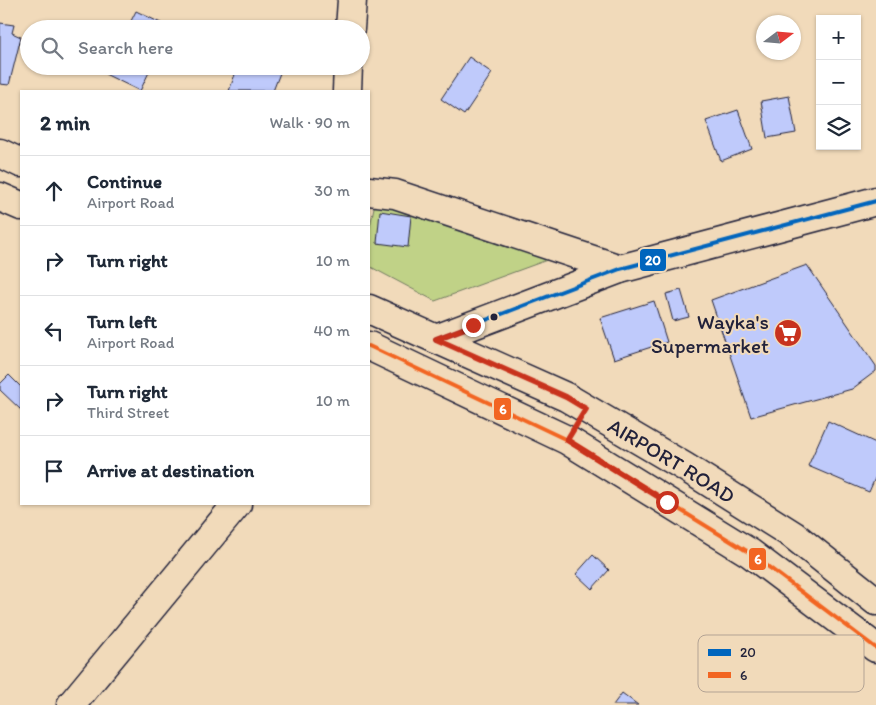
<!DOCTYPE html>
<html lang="en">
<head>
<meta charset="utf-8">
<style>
	body { margin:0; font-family:Itim,sans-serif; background:#f2f2f3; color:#1f2937 }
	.controls { position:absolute; right:15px; top:15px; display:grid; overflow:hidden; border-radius:0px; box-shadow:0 1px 4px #0004 }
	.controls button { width:45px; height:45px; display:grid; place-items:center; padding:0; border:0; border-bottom:1px solid #e0e1e3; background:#fff; color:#1f2937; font:25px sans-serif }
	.compass { position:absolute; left:756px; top:15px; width:45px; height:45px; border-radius:50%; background:#fff; box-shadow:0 1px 4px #0004; rotate:74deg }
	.stop { position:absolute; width:15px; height:15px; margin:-11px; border:4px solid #c8321e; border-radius:50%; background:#fff }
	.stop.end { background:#c8321e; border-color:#fff; box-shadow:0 1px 5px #0008 }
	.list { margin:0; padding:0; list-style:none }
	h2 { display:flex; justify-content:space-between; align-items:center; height:65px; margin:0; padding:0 20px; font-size:21px }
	h2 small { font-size:16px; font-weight:400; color:#747a83 }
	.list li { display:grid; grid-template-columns:32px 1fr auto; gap:15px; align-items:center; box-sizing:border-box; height:70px; padding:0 20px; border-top:1px solid #e0e1e3 }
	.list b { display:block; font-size:19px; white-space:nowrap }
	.list p { margin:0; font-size:16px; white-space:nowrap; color:#747a83 }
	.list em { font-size:16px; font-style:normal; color:#747a83 }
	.icon { flex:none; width:28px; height:28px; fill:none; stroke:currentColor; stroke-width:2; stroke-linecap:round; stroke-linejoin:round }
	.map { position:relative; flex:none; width:876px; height:705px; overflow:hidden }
	.search { position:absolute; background:#fff; box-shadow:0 1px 4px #0004; left:20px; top:20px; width:350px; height:55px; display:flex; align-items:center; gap:12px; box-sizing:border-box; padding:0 18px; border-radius:28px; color:#747a83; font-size:19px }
	.panel { position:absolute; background:#fff; box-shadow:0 1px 4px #0004; left:20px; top:90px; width:350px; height:415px; border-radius:0px }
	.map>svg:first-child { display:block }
	.green { fill:#c0d287; stroke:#717a61 }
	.building { fill:#bfcafb; stroke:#22223b }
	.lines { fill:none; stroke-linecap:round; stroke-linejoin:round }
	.minor-casing { stroke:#22223b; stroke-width:31 }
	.minor { stroke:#f1daba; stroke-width:28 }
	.bus-1-casing { stroke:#f1daba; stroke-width:8 }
	.bus-2-casing { stroke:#f1daba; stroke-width:8 }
	.bus-1 { stroke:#0065bd; stroke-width:4 }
	.bus-2 { stroke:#f26522; stroke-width:4 }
	.route { stroke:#c8321e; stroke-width:6 }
	.bus-dot { fill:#22223b; stroke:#f1daba; stroke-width:2 }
	.labels { text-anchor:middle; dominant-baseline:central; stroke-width:4; stroke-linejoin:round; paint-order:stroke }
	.poi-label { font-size:21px; fill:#22223b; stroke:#f1daba; text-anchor:end }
	.street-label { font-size:21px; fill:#22223b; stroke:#f1daba }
	.key { fill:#f1daba; stroke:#b3a394; stroke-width:1 }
	.key-label { font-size:14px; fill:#22223b }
	.line-badge { stroke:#f1daba; stroke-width:2 }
	.badge-label { font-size:14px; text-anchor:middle; font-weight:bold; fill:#fff }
</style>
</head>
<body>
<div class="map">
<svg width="876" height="705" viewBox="0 0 876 705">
	<rect width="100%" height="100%" fill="#f1daba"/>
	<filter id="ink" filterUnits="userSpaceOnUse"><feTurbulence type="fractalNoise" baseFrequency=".02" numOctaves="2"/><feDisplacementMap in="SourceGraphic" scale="10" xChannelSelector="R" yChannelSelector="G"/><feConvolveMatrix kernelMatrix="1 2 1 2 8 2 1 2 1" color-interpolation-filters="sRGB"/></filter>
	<g filter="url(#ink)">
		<path class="green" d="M376 198 397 202 547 260 435 301 369 266V231Z"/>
		<path class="building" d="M136 11 171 28V29H127Z
			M0 23 14 25 12 33 21 37 9 85 0 84Z
			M469 57 492 73 464 115 441 99Z
			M109 66H152L140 91 105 74Z
			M238 66H264L280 73 273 91H229Z
			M789 96 796 133 767 138 761 101Z
			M738 110 752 149 721 161 706 121Z
			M380 211 411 216 408 247 377 243Z
			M807 265 876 366V371L852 389 751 417 711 300Z
			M681 290 689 317 673 321 666 294Z
			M654 301 667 342 614 359 600 318Z
			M9 375 21 387V410L0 390V384Z
			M828 421 876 443V476L869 492 808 466Z
			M593 555 609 570 592 589 576 574Z
			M622 693 638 705H613Z"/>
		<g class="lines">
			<g class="minor-casing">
				<g id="minor">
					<path d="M350 29 352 0"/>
					<path d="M347 91 348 66"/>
					<path d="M0 153 21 163"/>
					<path d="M369 191 395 194 620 269"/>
					<path d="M0 197 21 206"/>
					<path id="s1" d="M369 309 566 397 685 467 793 535 876 601"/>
					<path d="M436 339 620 269 876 201"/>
					<path d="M369 346 567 440 750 553 876 648"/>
					<path d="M71 705 237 504"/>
				</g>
			</g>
			<use href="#minor" class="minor"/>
			<g class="bus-1-casing">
				<path id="bus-1" d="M436 339 620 269 876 201"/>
			</g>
			<g class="bus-2-casing">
				<path id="bus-2" d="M369 346 567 440 750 553 876 648"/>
			</g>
			<use href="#bus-1" class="bus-1"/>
			<use href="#bus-2" class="bus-2"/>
		</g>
	</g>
	<g class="lines" filter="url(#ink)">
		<path class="route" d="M473 325 436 339 566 397 586 409 567 440 667 502"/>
	</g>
	<defs>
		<g id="supermarket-disc" transform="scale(1.4375)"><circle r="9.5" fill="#c8321e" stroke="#f1daba"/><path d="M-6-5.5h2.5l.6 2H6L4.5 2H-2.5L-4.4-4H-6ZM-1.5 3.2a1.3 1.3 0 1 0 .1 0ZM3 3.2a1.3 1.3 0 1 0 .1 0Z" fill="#fff"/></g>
	</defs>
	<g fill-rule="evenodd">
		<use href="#supermarket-disc" x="788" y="333"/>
	</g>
	<circle class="bus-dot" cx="494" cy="317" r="4.5"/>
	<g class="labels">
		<g class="poi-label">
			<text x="769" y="321">Wayka's<tspan x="769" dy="24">Supermarket</tspan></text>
		</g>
		<g class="street-label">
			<text stroke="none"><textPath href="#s1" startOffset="339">AIRPORT ROAD</textPath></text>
		</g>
	</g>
	<rect x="698" y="635" width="166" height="57" rx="8" class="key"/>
	<rect x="708" y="649" width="23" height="7" fill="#0065bd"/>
	<rect x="708" y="672" width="23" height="6" fill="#f26522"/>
	<g class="key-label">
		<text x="740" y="657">20</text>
		<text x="740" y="680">6</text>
	</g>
	<g class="line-badge">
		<rect x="639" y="248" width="28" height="24" rx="5" fill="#0065bd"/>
		<rect x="493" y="397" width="19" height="24" rx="5" fill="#f26522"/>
		<rect x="748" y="547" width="19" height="24" rx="5" fill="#f26522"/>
	</g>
	<g class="badge-label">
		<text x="653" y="265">20</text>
		<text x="503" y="414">6</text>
		<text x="758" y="564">6</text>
	</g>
</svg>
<div class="controls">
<button>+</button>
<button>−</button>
<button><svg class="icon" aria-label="layers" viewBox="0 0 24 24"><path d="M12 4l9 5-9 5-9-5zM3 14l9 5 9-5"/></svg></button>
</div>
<svg class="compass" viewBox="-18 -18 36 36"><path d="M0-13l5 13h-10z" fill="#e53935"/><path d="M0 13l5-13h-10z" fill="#747a83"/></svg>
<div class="stop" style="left:667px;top:502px"></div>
<div class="stop end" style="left:473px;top:325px"></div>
<div class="search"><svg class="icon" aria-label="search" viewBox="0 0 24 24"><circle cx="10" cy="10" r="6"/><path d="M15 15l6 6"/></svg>Search here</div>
<section class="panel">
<h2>2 min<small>Walk · 90 m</small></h2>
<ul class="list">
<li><svg class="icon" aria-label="ahead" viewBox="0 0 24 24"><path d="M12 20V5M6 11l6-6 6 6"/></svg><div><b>Continue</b><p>Airport Road</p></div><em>30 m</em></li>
<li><svg class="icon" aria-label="right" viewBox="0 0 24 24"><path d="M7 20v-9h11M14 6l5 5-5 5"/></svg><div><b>Turn right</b></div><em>10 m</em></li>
<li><svg class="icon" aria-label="left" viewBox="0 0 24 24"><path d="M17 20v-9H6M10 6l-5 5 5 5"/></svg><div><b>Turn left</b><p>Airport Road</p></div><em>40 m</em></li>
<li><svg class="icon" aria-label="right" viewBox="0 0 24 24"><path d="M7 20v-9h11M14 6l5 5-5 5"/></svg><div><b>Turn right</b><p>Third Street</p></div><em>10 m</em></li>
<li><svg class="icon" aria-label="arrive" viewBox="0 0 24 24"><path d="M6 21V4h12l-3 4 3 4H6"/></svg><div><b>Arrive at destination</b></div></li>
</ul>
</section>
</div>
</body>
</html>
